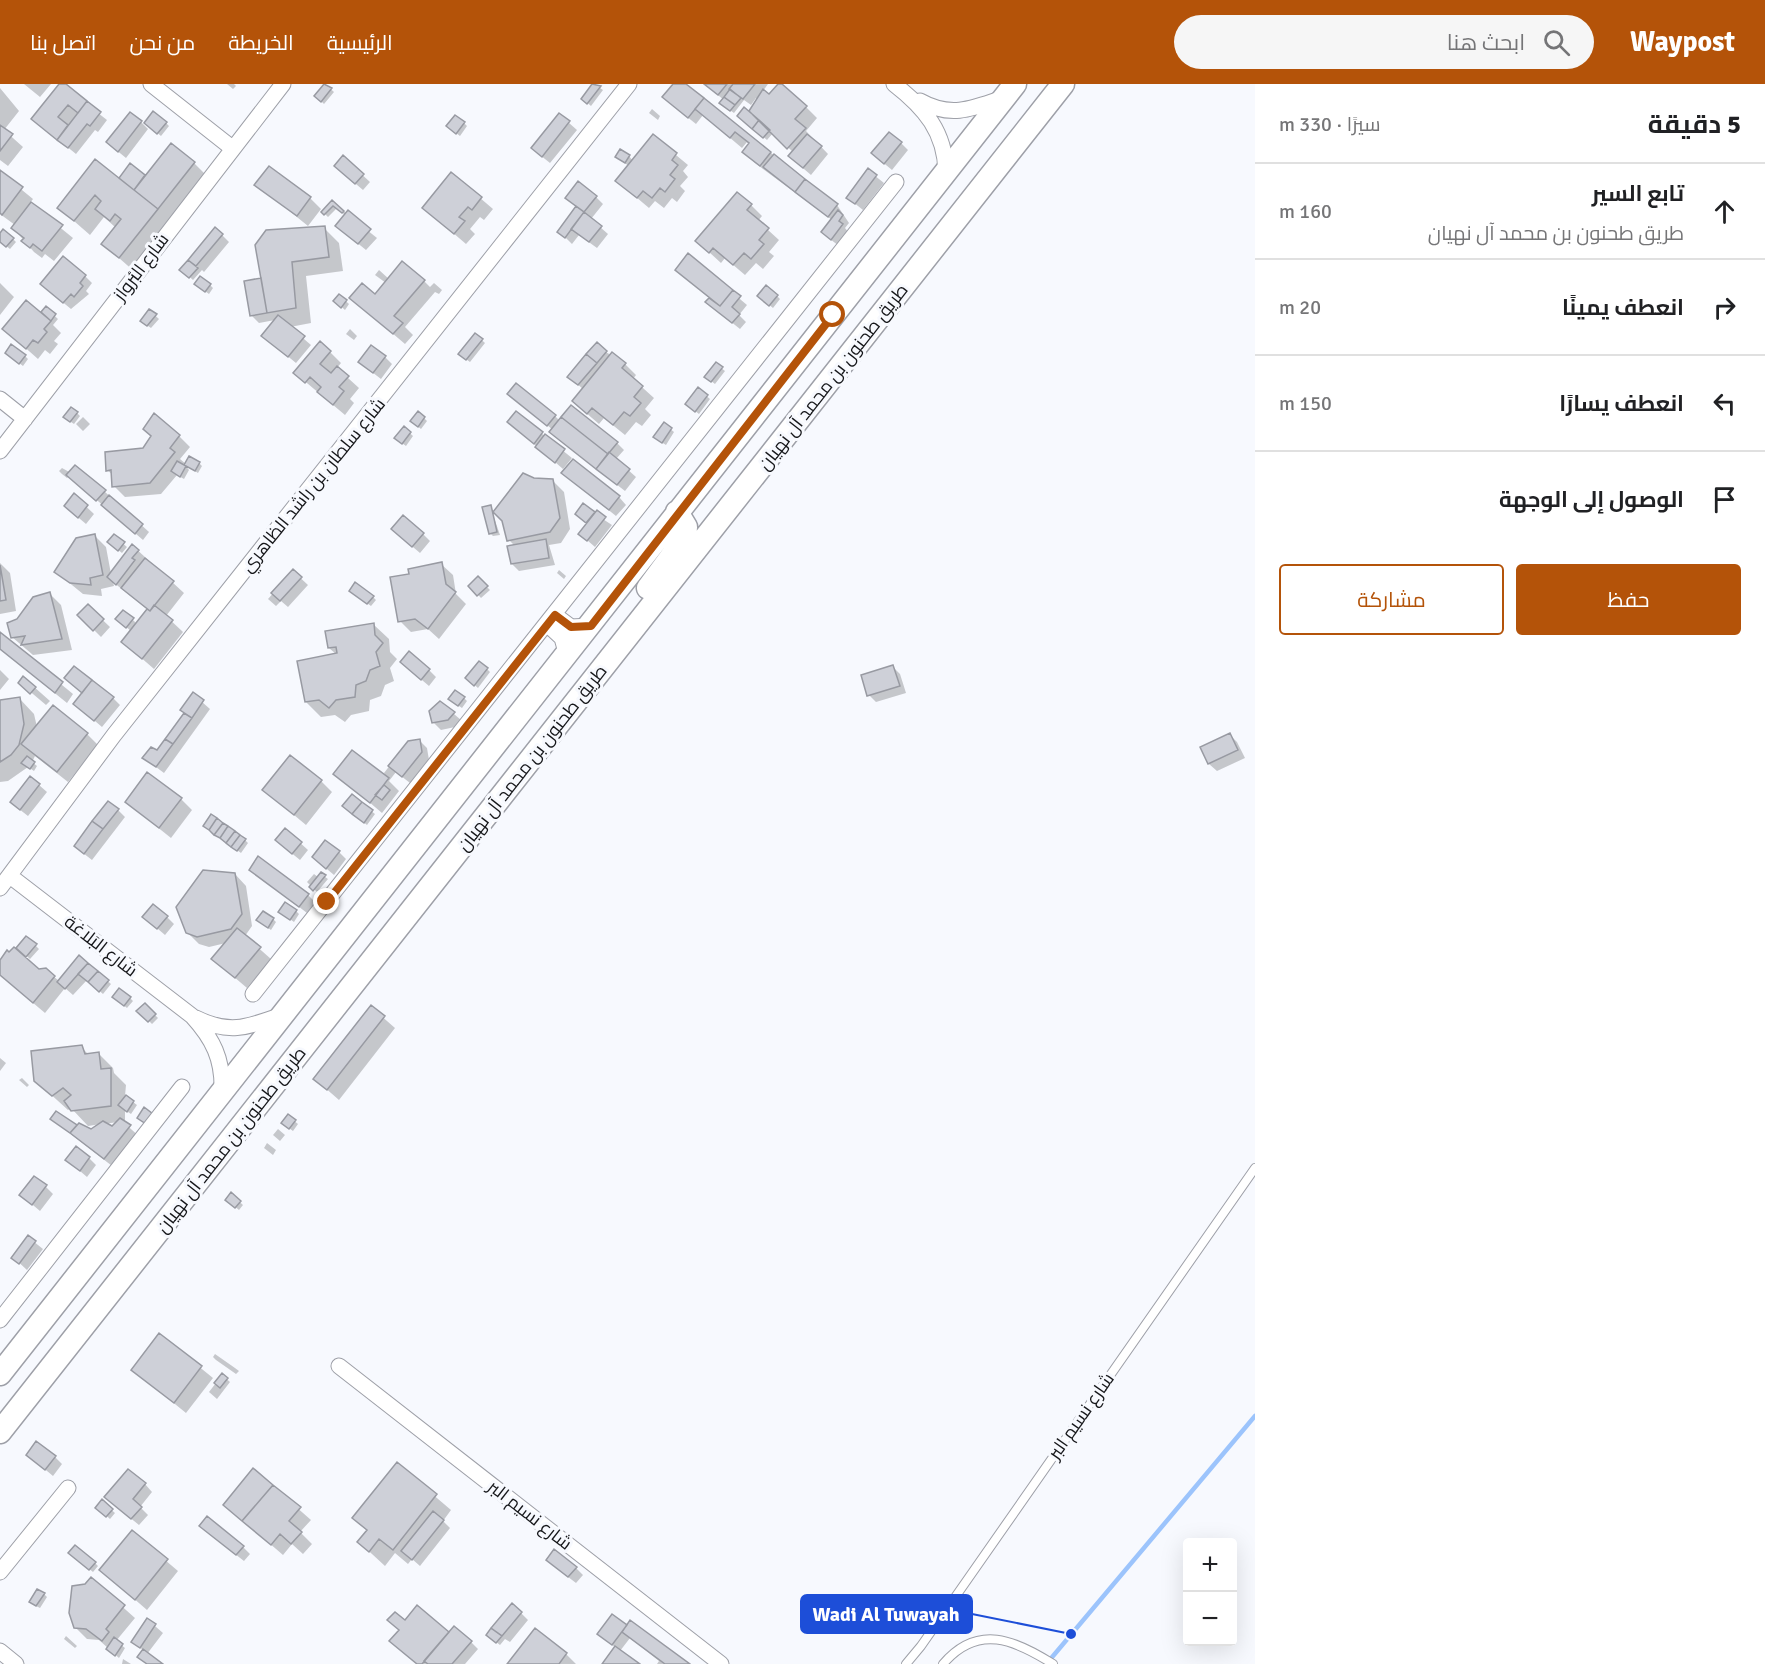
<!DOCTYPE html>
<html lang="ar">
<head>
<meta charset="utf-8">
<style>
	body { margin:0; font-family:Signika,Cairo,sans-serif; background:#f6f6f6; color:#202124; direction:rtl }
	.controls { position:absolute; right:18px; bottom:18px; display:grid; overflow:hidden; border-radius:6px; box-shadow:0 6px 24px #0002 }
	.controls button { width:54px; height:54px; display:grid; place-items:center; padding:0; border:0; border-bottom:2px solid #e0e0e0; background:#fff; color:#202124; font:30px sans-serif }
	.stop { position:absolute; width:18px; height:18px; margin:-14px; border:4px solid #b45309; border-radius:50%; background:#fff }
	.stop.end { background:#b45309; border-color:#fff; box-shadow:0 2px 6px #0008 }
	.list { margin:0; padding:0; list-style:none }
	h2 { display:flex; justify-content:space-between; align-items:center; height:78px; margin:0; padding:0 24px; font-size:26px }
	h2 small { font-size:20px; font-weight:400; color:#757577 }
	.list li { display:grid; grid-template-columns:39px 1fr auto; gap:18px; align-items:center; box-sizing:border-box; height:96px; padding:0 24px; border-top:2px solid #e0e0e0 }
	.list b { display:block; font-size:22px; white-space:nowrap }
	.list p { margin:0; font-size:20px; white-space:nowrap; color:#757577 }
	.list em { font-size:20px; font-style:normal; color:#757577 }
	.actions { display:flex; gap:12px; padding:18px 24px }
	.actions a { flex:1; padding:14px 0; border:2px solid #b45309; border-radius:6px; text-align:center; font-size:21px; color:#b45309 }
	.actions .main { background:#b45309; color:#fff }
	.icon { flex:none; width:33px; height:33px; fill:none; stroke:currentColor; stroke-width:2; stroke-linecap:round; stroke-linejoin:round }
	.map { position:relative; flex:none; width:1255px; height:1580px; overflow:hidden; direction:ltr }
	header { display:flex; align-items:center; gap:36px; box-sizing:border-box; height:84px; padding:0 30px; background:#b45309; color:#fff }
	header strong { font-size:28px }
	nav { display:flex; gap:33px; margin-inline-start:auto; font-size:21px }
	.search { width:420px; height:54px; background:#f6f6f6; display:flex; align-items:center; gap:15px; box-sizing:border-box; padding:0 21px; border-radius:33px; color:#757577; font-size:22px }
	main { display:flex }
	aside { flex:1; background:#fff }
	.map>svg:first-child { display:block }
	.shadow { fill:#0003; fill-rule:evenodd }
	.lines { fill:none; stroke-linecap:round; stroke-linejoin:round }
	.stream { stroke:#9cc4fc; stroke-width:4.5 }
	.building { fill:#ced0d8; stroke:#989aa2; stroke-width:1.5 }
	.service-casing { stroke:#9ea0a8; stroke-width:10 }
	.minor-casing { stroke:#9ea0a8; stroke-width:17 }
	.primary-casing { stroke:#9ea0a8; stroke-width:25 }
	.service { stroke:#fff; stroke-width:8 }
	.minor { stroke:#fff; stroke-width:15 }
	.primary { stroke:#fff; stroke-width:22 }
	.route { stroke:#b45309; stroke-width:8 }
	.labels { text-anchor:middle; dominant-baseline:central; stroke-width:6; stroke-linejoin:round; paint-order:stroke }
	.street-label { font-size:18px; fill:#151619; stroke:#f7f9fe }
	.leader { fill:none; stroke:#1d4ed8; stroke-width:2 }
	.callout-dot { fill:#1d4ed8; stroke:#f7f9fe; stroke-width:2 }
	.callout { fill:#1d4ed8; stroke:#1d4ed8; stroke-width:2 }
	.callout-label { font-size:20px; text-anchor:middle; font-weight:bold; fill:#fff }
</style>
</head>
<body>
<header>
<strong>Waypost</strong>
<div class="search"><svg class="icon" aria-label="search" viewBox="0 0 24 24"><circle cx="10" cy="10" r="6"/><path d="M15 15l6 6"/></svg>ابحث هنا</div>
<nav><a>الرئيسية</a><a>الخريطة</a><a>من نحن</a><a>اتصل بنا</a></nav>
</header>
<main>
<aside>
<h2>5 دقيقة<small>سيرًا · 330 m</small></h2>
<ul class="list">
<li><svg class="icon" aria-label="ahead" viewBox="0 0 24 24"><path d="M12 20V5M6 11l6-6 6 6"/></svg><div><b>تابع السير</b><p>طريق طحنون بن محمد آل نهيان</p></div><em>160 m</em></li>
<li><svg class="icon" aria-label="right" viewBox="0 0 24 24"><path d="M7 20v-9h11M14 6l5 5-5 5"/></svg><div><b>انعطف يمينًا</b></div><em>20 m</em></li>
<li><svg class="icon" aria-label="left" viewBox="0 0 24 24"><path d="M17 20v-9H6M10 6l-5 5 5 5"/></svg><div><b>انعطف يسارًا</b></div><em>150 m</em></li>
<li><svg class="icon" aria-label="arrive" viewBox="0 0 24 24"><path d="M6 21V4h12l-3 4 3 4H6"/></svg><div><b>الوصول إلى الوجهة</b></div></li>
</ul>
<div class="actions"><a class="main">حفظ</a><a>مشاركة</a></div>
</aside>
<div class="map">
<svg width="1255" height="1580" viewBox="0 0 1255 1580">
	<rect width="100%" height="100%" fill="#f7f9fe"/>
	<path class="shadow" d="M24 0H51L40 13Z
		M61 0 107 36 98 48 95 46 76 70 33 35Z
		M227 0H234L236 2 233 5Z
		M325 0 334 8 324 20 316 12Z
		M594 0 603 6 591 22 583 15Z
		M675 0H684L837 121 849 139 845 144 849 149 839 162 830 155 832 136 755 79 744 68 750 61 747 58 742 64 703 31 696 40 671 20Z
		M704 0H768L763 7 769 12 806 23 817 34 806 47 828 70 811 91 797 79 793 68 773 49 767 56 739 32 749 29 758 16 756 14 751 21 744 16 734 29 724 22V16Z
		M0 4 19 27 4 46 23 63 8 82 0 76Z
		M652 25 660 32 658 36 649 29Z
		M560 31 577 46 550 79 540 71Z
		M141 38 148 45 126 74 115 65Z
		M166 39 169 42 161 52 149 42Z
		M464 39 467 42 460 52 451 45Z
		M653 52 688 81 683 87 688 93 680 102 685 107 677 118 672 114 664 124 655 117 649 124 617 97 629 82 620 76 629 72 633 77Z
		M901 59 908 66 892 86 880 76Z
		M343 73 370 98 363 106 343 89Z
		M194 79 205 90 135 188 103 160 116 144 104 133 90 151 59 124 124 100 130 81 146 93Z
		M869 87 884 99 863 126 848 114Z
		M0 88 33 115 30 119 73 154 54 177 45 170 42 174 34 168 13 144 15 141 0 130Z
		M452 90 493 125 484 136 480 133 470 145 475 150 466 160 424 124Z
		M256 100 310 114 321 125 308 142Z
		M596 113 603 120 591 135 608 150 597 164 579 151 572 160 559 147 577 123 567 114Z
		M332 118 377 154 366 166 345 149V131L337 124 328 133 323 128Z
		M751 121 762 132 758 137 779 156 769 168 774 172 763 185 756 179 745 191 725 174 721 179 697 157Z
		M324 144 339 159 343 187 306 192 311 239 290 243 311 261 296 279 263 252 275 236 259 239 252 232 262 195Z
		M0 151 13 155 16 158 10 165 0 157Z
		M222 151 229 158 204 188 202 186 193 196 181 185Z
		M688 171 747 221 739 231 746 238 740 245 715 225 707 218 710 215 677 185Z
		M379 186 389 195 424 197 430 203 434 199 442 206 439 210 435 208 405 243 413 251 405 260 351 214 375 212 386 199 375 191Z
		M85 192 92 199 86 207 89 210 71 225 49 207Z
		M0 199 14 213 0 231Z
		M210 201 213 204 209 210 199 203Z
		M340 212 349 220 345 226 335 217Z
		M777 212 780 215 773 224 762 215Z
		M46 224 58 235 53 241 61 249 54 257 58 260 50 270 45 266 38 275 4 245 46 235Z
		M150 227 159 235 151 244 145 240Z
		M350 245 357 252 354 256 346 250Z
		M476 251 485 259 470 278 463 273Z
		M330 268 341 279 337 284 359 304 350 315 354 319 345 331 295 289Z
		M606 268 625 280 636 291 633 295 654 314 645 325 651 331 642 342 636 338 625 351 604 334 599 340 585 328 583 305 569 293Z
		M10 272H25L28 275 23 282Z
		M385 273 392 280 381 295 368 285Z
		M716 280 725 287 715 300 706 293Z
		M698 305 710 315 699 330 690 323Z
		M509 310 555 332 560 337 617 359 624 366 616 375 636 393 625 407 558 355 553 346Z
		M77 329 80 332 74 340 68 336Z
		M516 329 572 374 563 385 509 338Z
		M83 333 90 340 83 347 76 340Z
		M424 334 427 337 421 345 415 340Z
		M664 340 674 348 666 361 658 356Z
		M404 344 413 352 406 362 399 357Z
		M179 352 190 363 180 375 186 380 199 379 202 382 198 389 185 381 189 386 184 395 177 391 161 410 125 413 114 402 113 391 107 386 144 366Z
		M62 384 104 407 149 448 143 456 69 392 67 394 62 390 59 387Z
		M552 396 564 408 570 445 561 459 549 461 555 481 519 487 512 480 515 462 509 456Z
		M571 396 619 413 626 421 616 432Z
		M74 411 94 430 86 440 73 429Z
		M490 422 500 451 493 452 490 449Z
		M583 422 612 441 595 463 580 450 588 440 580 433Z
		M423 450 430 457 420 469 400 452Z
		M95 452 106 463 111 490 133 462 184 509 166 532 183 548 154 585 123 558 131 547 120 538 133 536 137 540 148 526 113 498 114 502 101 505 102 512 83 510 56 488Z
		M114 452 127 463 122 469 112 461Z
		M0 479 10 489 16 527 0 530Z
		M441 480 453 491 456 510 466 520 439 555 428 545 411 548 400 537 410 491Z
		M559 486 566 492 564 495 557 489Z
		M293 487 308 501 288 523 281 517 276 522 268 515Z
		M478 494 490 506 481 514 470 502Z
		M50 510 61 521 72 566 33 571 12 553 18 536Z
		M354 510 373 513 376 516 371 522Z
		M88 522 110 543 101 553 79 531Z
		M373 540 389 555 390 568 397 575 390 584 394 597 385 601 381 612 370 616 369 627 351 631 345 638 335 631 321 633 306 618 336 570 329 564Z
		M0 550 73 610 67 619 0 565Z
		M893 583 900 590 906 609 876 618 869 611Z
		M409 585 429 586 436 593 429 602Z
		M487 585 490 588 478 604 470 597Z
		M0 586 9 595 0 606Z
		M24 594 50 617 46 621 20 599Z
		M84 610 113 614 120 621 102 643 75 620Z
		M193 610 210 625 164 689 144 674 157 669 185 629Z
		M19 614 34 630 37 643 87 650 98 661 68 698 35 672 32 678 37 682 34 687 28 683 8 697 0 698V617Z
		M464 614 467 617 462 624 453 618Z
		M440 618 461 636 455 643 441 646 434 639Z
		M1230 651 1237 658 1245 674 1217 687 1209 680 1202 664Z
		M420 657 427 664 429 676 410 699 396 688 389 697 399 707 382 729 335 689 387 695 384 689 408 658Z
		M321 697 332 708 306 741 264 706Z
		M39 701 47 708 28 732 19 725Z
		M352 712 375 730 367 741 347 725Z
		M181 715 192 726 171 754 126 718Z
		M118 726 125 733 92 776 83 769Z
		M208 745 245 756 248 759 241 769Z
		M286 746 308 766 300 776 284 763Z
		M339 768 346 775 334 791 321 780Z
		M251 786 308 811 315 818 307 829Z
		M235 790 246 802 252 842 245 852 271 875 247 904 213 875 226 859 209 863 199 860 187 848Z
		M314 790 318 793 321 790 328 795 317 808 307 798Z
		M296 827 299 830 294 838 284 831Z
		M144 833H167L174 840 165 851Z
		M273 835 276 838 271 846 261 839Z
		M36 862 39 865 30 875 18 864Z
		M79 873 111 900 103 910 87 896 73 911 65 904 45 929 0 891V878L46 886 59 897Z
		M130 914 133 917 127 924 117 916Z
		M145 921 158 934 152 940 139 927Z
		M371 923 395 944 339 1016 315 995Z
		M81 963 89 971 98 969 113 984 114 989 126 1001 125 1012 137 1021 131 1030 125 1026V1037H122L141 1054 116 1085 55 1038 57 1029 77 1043 93 1048 101 1040 88 1042 71 1024 68 1026 36 997ZM118 1038 112 1044 104 1040Z
		M0 974 6 979 0 987Z
		M22 994 29 1001 27 1003 19 996Z
		M288 1032 298 1040 293 1047 286 1042Z
		M278 1045 285 1051 280 1057 273 1051Z
		M267 1059 276 1066 273 1071 264 1064Z
		M89 1074 96 1081 87 1093 67 1076Z
		M46 1103 53 1110 40 1127 21 1111Z
		M231 1110 243 1121 239 1126 227 1116Z
		M28 1153 43 1165 27 1186 13 1173Z
		M160 1251 213 1294 186 1329 133 1286Z
		M215 1270 235 1284 239 1287 236 1290 216 1276 213 1273Z
		M222 1291 230 1298 217 1315 209 1308Z
		M28 1371 55 1373 62 1380 53 1392Z
		M397 1380 451 1426 443 1437 450 1444 420 1482 412 1475 408 1480 395 1469 385 1482 359 1458 368 1448 354 1434Z
		M254 1386 311 1436 300 1448 312 1460 303 1470 292 1460 283 1471 225 1421Z
		M145 1400 152 1408 140 1423 148 1431 139 1441 113 1420Z
		M102 1418 115 1429 110 1435 97 1423Z
		M132 1448 178 1487 147 1526 101 1486Z
		M208 1449 243 1463 250 1470 244 1477Z
		M73 1472 95 1479 98 1482 93 1488Z
		M555 1483 576 1484 583 1491 576 1499Z
		M91 1495 135 1534 116 1557 125 1564 119 1574 99 1556 87 1555 75 1543 86 1501Z
		M44 1510 47 1513 40 1524 34 1521Z
		M521 1529 528 1536 510 1558 505 1555 500 1561 491 1554Z
		M612 1532 687 1580H657L659 1577 630 1554 620 1567 637 1580H604L616 1564 599 1550Z
		M148 1536 163 1549 147 1570 160 1580H147L139 1573 144 1567 133 1557Z
		M389 1536 449 1550 471 1558 478 1565 465 1580H417L391 1557 400 1547Z
		M535 1546 566 1570 576 1580H509Z
		M66 1552 77 1562 75 1564 64 1555Z
		M123 1575 131 1580H122Z"/>
	<g class="lines">
		<path class="stream" d="M1048 1578 1255 1332"/>
	</g>
	<path class="building" d="M59 0H66L87 17 78 29 68 21 58 33 68 41 57 56 31 35Z
		M324 0 332 4 321 18 314 12Z
		M592 0 601 2 587 20 581 15Z
		M673 0H686L704 14 688 34 662 13Z
		M704 0H727L718 11Z
		M733 0H755L743 15 729 5Z
		M778 0H782L807 22 795 35 806 44 787 65 749 27 763 5 769 10Z
		M730 5 741 14 735 21 724 13Z
		M724 13 735 21 730 27 719 19Z
		M704 14 771 68 760 82 742 68 749 59 735 48 730 54 695 25Z
		M87 17 101 28 90 42 87 40 68 64 57 56Z
		M744 23 759 36 752 45 737 32Z
		M153 27 167 38 157 50 144 39Z
		M130 28 142 37 118 68 106 58Z
		M559 29 570 37 542 73 531 64Z
		M455 31 465 38 456 50 446 42Z
		M759 36 770 46 763 54 752 45Z
		M0 41 13 50 0 67Z
		M889 48 902 58 884 80 871 69Z
		M653 50 677 69 672 76 678 81 670 91 675 95 665 108 660 104 652 114 643 107 637 114 615 97Z
		M807 50 822 62 803 84 788 72Z
		M171 59 195 78 158 125 134 106Z
		M620 65 630 71 625 79 615 73Z
		M774 70 805 95 795 108 763 83Z
		M343 71 364 90 355 100 334 82Z
		M95 75 158 125 119 174 101 160 121 135 115 130 110 137 95 125 101 117 95 111 74 137 57 124Z
		M130 79 145 91 134 106 119 94Z
		M269 82 311 113 297 132 254 101Z
		M868 84 877 91 855 120 846 114Z
		M0 86 23 103 2 131 0 129Z
		M451 88 482 113 472 126 468 123 459 133 465 137 454 150 422 124Z
		M805 95 838 120 828 133 795 108Z
		M578 97 597 112 584 128 565 114Z
		M737 108 752 120 747 126 769 144 759 156 764 160 751 175 744 169 733 181 713 164 709 169 695 157Z
		M332 116 344 127 342 129 333 122 324 131 321 128Z
		M31 118 63 141 42 167 33 160 30 164 21 157 24 154 11 144Z
		M576 122 584 128 565 154 557 148Z
		M348 126 371 145 358 160 335 142Z
		M838 126 843 131 839 137 843 140 831 156 821 148Z
		M584 128 602 142 589 158 571 145Z
		M325 142 329 173 292 178 296 224 267 229 255 161 266 146Z
		M215 143 223 150 196 182 188 176Z
		M3 145 14 154 6 163 0 158V149Z
		M688 169 733 206 720 222 675 186Z
		M63 172 86 191 80 199 83 202 74 213 71 210 63 219 40 200Z
		M188 176 198 184 189 194 179 186Z
		M402 177 425 196 394 232 403 239 393 250 349 214 362 199 375 210Z
		M200 192 211 200 205 208 194 200Z
		M261 194 267 229 250 232 244 197Z
		M766 201 778 211 769 222 757 212Z
		M733 206 741 212 732 223 740 230 732 239 705 218 709 214 720 222Z
		M339 210 347 216 341 224 333 217Z
		M26 216 51 237 44 245 47 248 38 259 33 256 26 265 2 245Z
		M46 222 56 230 51 237 41 228Z
		M149 225 157 230 147 242 140 237Z
		M278 231 305 252 288 273 261 252Z
		M475 249 483 255 466 276 458 270Z
		M320 257 331 267 320 280 331 289 337 282 349 292 339 303 344 307 333 321 317 308 321 303 310 293 305 299 293 289Z
		M597 258 607 267 597 279 586 270Z
		M11 260 26 271 19 280 5 269Z
		M371 261 386 272 373 289 358 278Z
		M612 268 626 279 622 284 643 302 634 313 641 319 630 332 624 328 613 341 592 324 587 330 572 317Z
		M586 270 597 279 578 301 567 293Z
		M716 278 723 283 711 298 704 293Z
		M516 299 556 331 547 342 507 310Z
		M698 303 708 311 695 328 685 320Z
		M571 321 618 358 608 370 561 333Z
		M71 323 78 328 70 338 63 333Z
		M418 327 425 333 418 343 410 337Z
		M516 327 543 348 534 360 507 338Z
		M154 329 180 351 170 364 175 368 150 399 112 403 111 386 106 387 105 368 143 364 151 352 143 345Z
		M561 333 608 370 596 385 549 348Z
		M664 338 672 344 662 359 653 353Z
		M404 342 411 348 402 360 394 354Z
		M545 350 565 365 555 379 535 363Z
		M609 368 630 385 617 401 596 385Z
		M189 372 200 378 195 387 184 381Z
		M573 375 620 412 609 426 561 389Z
		M177 377 186 382 180 393 171 387Z
		M75 381 106 406 96 417 66 391Z
		M523 389 534 394 553 395 560 434 550 448 507 457 502 437 493 428Z
		M74 409 88 421 78 434 64 422Z
		M109 411 143 440 135 450 101 421Z
		M583 419 595 428 586 439 575 430Z
		M491 421 497 448 489 450 482 423Z
		M597 426 606 433 587 457 578 450Z
		M403 431 424 449 412 463 391 445Z
		M95 450 103 491 90 494 91 501 70 499 54 488 76 454Z
		M114 450 125 458 118 467 107 458Z
		M546 455 549 474 511 480 507 462Z
		M132 460 139 466 132 474 135 476 116 501 107 493Z
		M145 474 174 497 150 527 121 504Z
		M442 478 446 500 456 508 428 545 415 535 398 538 390 493 409 490 408 485Z
		M0 481 6 516 0 517Z
		M293 485 302 493 280 517 271 509Z
		M478 492 488 502 477 512 468 502Z
		M355 498 374 512 367 520 349 507Z
		M50 508 62 555 21 561 25 552 11 554 7 539 17 535 33 513Z
		M88 520 104 535 93 547 77 531Z
		M154 521 173 536 142 575 121 558 147 525 150 527Z
		M123 526 134 534 126 544 115 535Z
		M374 539 375 551 383 559 376 568 380 582 370 586 366 597 356 601 355 613 336 616 329 624 319 616 305 618 297 577 337 569 336 563 328 564 325 547Z
		M0 548 63 598 55 609 0 565Z
		M409 567 430 585 421 596 400 578Z
		M479 577 488 584 474 602 465 594Z
		M893 581 900 602 867 612 861 591Z
		M74 582 92 596 82 609 64 594Z
		M23 592 36 603 30 610 18 599Z
		M92 596 114 613 94 637 73 620Z
		M455 606 465 613 458 622 448 615Z
		M193 608 204 616 192 634 180 626Z
		M20 613 24 640 19 661 11 671 0 678V616Z
		M440 617 455 628 448 636 432 639 429 627Z
		M53 621 88 649 57 688 21 660Z
		M184 629 192 634 173 660 165 655Z
		M1230 649 1238 666 1208 680 1200 663Z
		M165 655 173 660 156 683 142 674 151 663 157 666Z
		M420 655 422 668 402 693 388 682 408 657Z
		M352 666 389 694 370 719 333 690Z
		M290 671 322 696 294 731 262 706Z
		M27 672 35 678 30 685 21 679Z
		M147 688 182 714 159 744 125 718Z
		M30 692 40 700 20 726 10 718Z
		M384 701 390 706 382 716 375 711Z
		M352 710 362 718 352 730 342 722Z
		M108 717 119 725 103 745 92 737Z
		M362 718 373 726 364 739 352 730Z
		M211 730 217 734 209 746 203 742Z
		M217 734 223 739 214 751 209 746Z
		M92 737 103 745 84 770 74 762Z
		M223 739 228 742 220 754 214 751Z
		M228 742 235 747 226 759 220 754Z
		M285 744 302 758 292 770 275 756Z
		M235 747 240 751 231 763 226 759Z
		M240 751 246 755 237 767 231 763Z
		M325 756 340 767 326 785 312 773Z
		M258 772 309 810 299 823 249 786Z
		M203 786 235 789 242 830 231 845 197 853 186 849 176 823Z
		M321 788 326 791 313 807 309 803Z
		M285 818 297 826 290 836 278 828Z
		M153 820 168 832 157 845 142 833Z
		M263 827 274 834 268 844 256 836Z
		M237 844 261 863 235 894 211 875Z
		M26 852 37 860 26 873 16 864Z
		M14 863 39 885 46 884 55 892 33 919 0 891V876L7 866 9 868Z
		M79 871 88 879 65 905 57 898Z
		M88 879 98 887 88 898 78 890Z
		M98 887 109 896 99 908 88 898Z
		M119 904 131 913 124 922 112 913Z
		M145 919 156 930 148 938 136 927Z
		M371 921 385 932 327 1006 313 995Z
		M82 961 85 970 99 968 101 985 111 984V1022L71 1027 64 1017 71 1011 63 1004 52 1012 34 997 31 967Z
		M126 1011 134 1017 127 1028 118 1021Z
		M144 1023 153 1030 146 1040 137 1034Z
		M56 1027 77 1041 70 1049 50 1035Z
		M288 1030 296 1036 289 1045 281 1039Z
		M120 1034 131 1041 104 1075 70 1049 79 1039 91 1045 103 1037 112 1042Z
		M76 1062 90 1073 80 1087 65 1076Z
		M34 1092 47 1101 32 1121 19 1111Z
		M231 1108 241 1117 235 1124 225 1116Z
		M28 1151 36 1157 19 1180 11 1174Z
		M159 1249 202 1282 174 1319 131 1286Z
		M222 1289 228 1294 220 1304 214 1299Z
		M36 1357 56 1372 45 1386 26 1371Z
		M397 1378 437 1410 393 1466 379 1455 369 1468 357 1458 367 1446 352 1434Z
		M253 1384 273 1401 242 1437 223 1421Z
		M128 1385 146 1399 133 1415 142 1423 131 1435 104 1413Z
		M273 1401 301 1423 289 1437 302 1448 291 1460 280 1450 271 1461 242 1437Z
		M102 1415 113 1425 106 1433 95 1424Z
		M433 1427 444 1436 412 1476 401 1467Z
		M207 1432 244 1462 236 1471 199 1442Z
		M132 1446 168 1475 135 1516 99 1486Z
		M75 1461 96 1478 89 1486 68 1469Z
		M554 1465 577 1483 568 1493 546 1476Z
		M91 1493 125 1521 106 1545 109 1548 102 1557 86 1545 74 1544 69 1529 72 1502 85 1500Z
		M37 1505 45 1509 36 1522 29 1518Z
		M512 1519 522 1528 502 1552 491 1544Z
		M417 1521 449 1548 422 1580H417L389 1557 399 1546 387 1536 395 1528 405 1536Z
		M612 1530 627 1541 612 1561 597 1550Z
		M147 1534 156 1540 140 1564 131 1558Z
		M630 1536 690 1580H665L622 1548Z
		M454 1542 472 1557 452 1580H428L424 1577Z
		M491 1544 502 1552 496 1559 486 1551Z
		M535 1544 567 1569 559 1580H507Z
		M114 1553 123 1560 115 1572 106 1565Z
		M615 1562 640 1580H602Z
		M143 1565 163 1580H147L137 1573Z"/>
	<g class="lines">
		<g class="service-casing">
			<path id="service" d="M906 1580 921 1562 1255 1084
				M943 1580C978 1539 1015 1556 1053 1580"/>
		</g>
		<g class="minor-casing">
			<path id="minor" d="M151 0 232 64
				M894 0C925 24 945 48 946 88
				M920 17C950 34 972 25 1003 14
				M0 315 25 335
				M0 367 283 0
				M555 531 571 543 591 542
				M548 541 562 554 567 572
				M10 792 192 932C213 955 223 975 222 1007
				M0 804 114 651 629 0
				M253 910 896 98
				M196 934C230 951 248 943 282 931
				M0 1236 182 1003
				M339 1282 721 1580
				M0 1488 68 1404
				M0 1567 16 1580"/>
		</g>
		<g class="primary-casing">
			<path id="primary" d="M648 504 685 454 686 443 677 428
				M0 1290 1015 0
				M0 1348 1063 0"/>
		</g>
		<use href="#service" class="service"/>
		<use href="#minor" class="minor"/>
		<use href="#primary" class="primary"/>
	</g>
	<g class="lines">
		<path class="route" d="M327 818 555 531 571 543 591 542 833 231"/>
	</g>
	<g class="labels">
		<g class="street-label">
			<text transform="translate(141 183) rotate(-53)">شارع البُرواز</text>
			<text transform="translate(833 293) rotate(-52)">طريق طحنون بن محمد آل نهيان</text>
			<text transform="translate(313 401) rotate(-51)">شارع سلطان بن راشد الظاهري</text>
			<text transform="translate(532 674) rotate(-52)">طريق طحنون بن محمد آل نهيان</text>
			<text transform="translate(101 862) rotate(38)">شارع البَلاغة</text>
			<text transform="translate(231 1056) rotate(-52)">طريق طحنون بن محمد آل نهيان</text>
			<text transform="translate(1081 1332) rotate(-55)">شارع نسيم البر</text>
			<text transform="translate(530 1431) rotate(38)">شارع نسيم البر</text>
		</g>
	</g>
	<path class="leader" d="M1071 1550L972 1530"/>
	<circle class="callout-dot" cx="1071" cy="1550" r="6"/>
	<rect class="callout" x="801" y="1511" width="171" height="38" rx="6"/>
	<g class="callout-label">
		<text x="886" y="1537">Wadi Al Tuwayah</text>
	</g>
</svg>
<div class="controls">
<button>+</button>
<button>−</button>
</div>
<div class="stop" style="left:833px;top:231px"></div>
<div class="stop end" style="left:327px;top:818px"></div>
</div>
</main>
</body>
</html>
